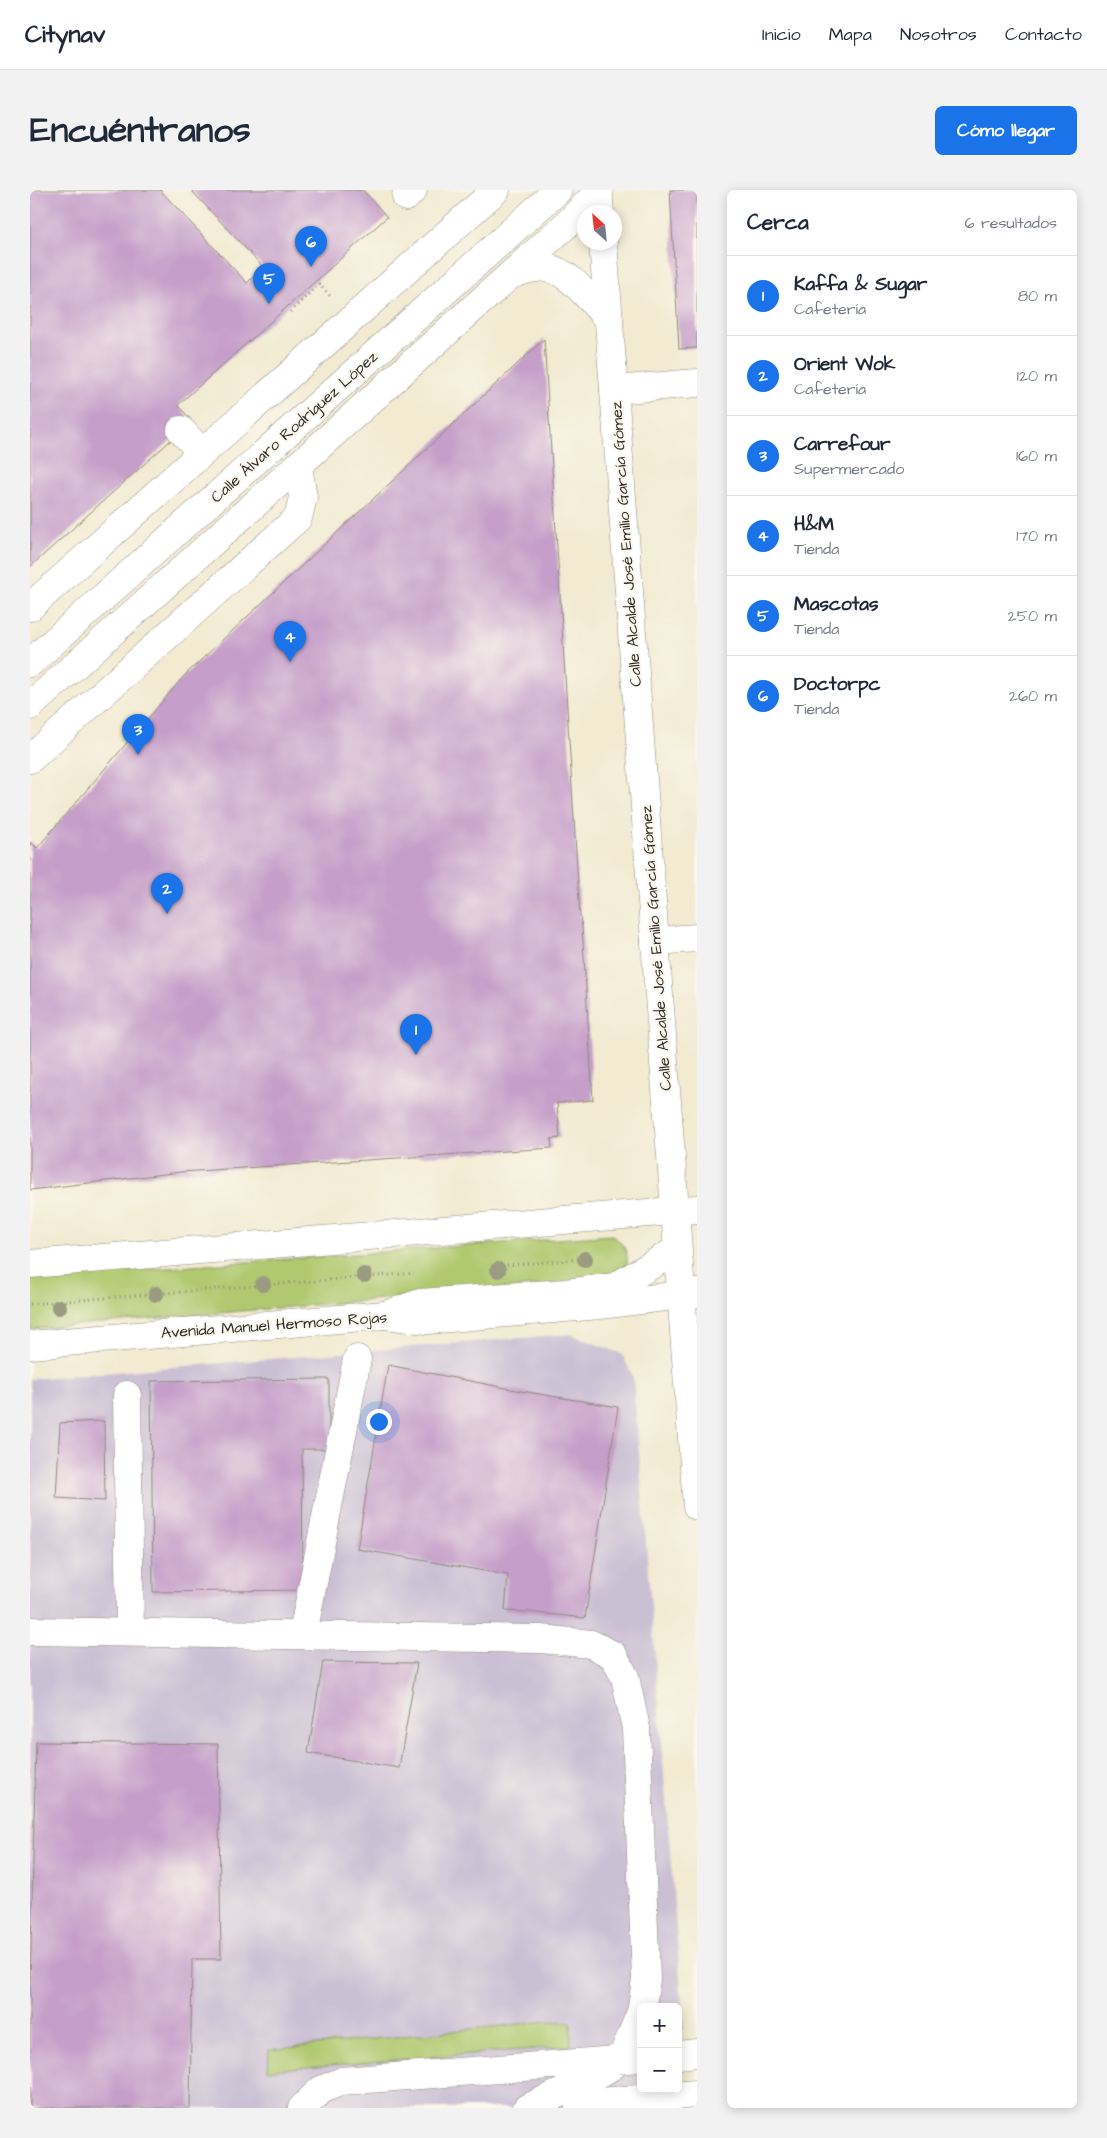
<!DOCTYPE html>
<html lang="es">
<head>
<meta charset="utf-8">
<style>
	body { margin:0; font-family:"Architects Daughter",sans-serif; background:#f2f2f3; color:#1f2937 }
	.controls { position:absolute; right:15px; bottom:15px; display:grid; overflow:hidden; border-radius:8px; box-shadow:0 2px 12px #0003 }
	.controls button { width:45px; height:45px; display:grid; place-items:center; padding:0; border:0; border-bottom:1px solid #e0e1e3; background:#fff; color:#1f2937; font:25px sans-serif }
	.compass { position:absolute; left:547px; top:15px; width:45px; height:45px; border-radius:50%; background:#fff; box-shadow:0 2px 12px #0003; rotate:333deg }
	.you { position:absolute; left:348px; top:1231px; width:18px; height:18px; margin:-12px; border:4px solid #fff; border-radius:50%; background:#1a73e8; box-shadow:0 0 0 8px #1a73e833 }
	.badge { display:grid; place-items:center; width:32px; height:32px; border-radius:50%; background:#1a73e8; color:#fff; font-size:16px; font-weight:700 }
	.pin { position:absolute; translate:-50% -41px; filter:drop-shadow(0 1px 2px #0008) }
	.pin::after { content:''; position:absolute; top:26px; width:18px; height:15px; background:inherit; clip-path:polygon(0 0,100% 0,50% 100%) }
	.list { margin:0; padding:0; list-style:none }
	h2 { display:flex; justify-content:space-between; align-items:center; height:65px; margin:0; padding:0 20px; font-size:21px }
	h2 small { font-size:16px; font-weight:400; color:#747a83 }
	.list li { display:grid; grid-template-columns:32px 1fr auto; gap:15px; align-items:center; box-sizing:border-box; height:80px; padding:0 20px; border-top:1px solid #e0e1e3 }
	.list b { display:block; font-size:19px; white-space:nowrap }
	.list p { margin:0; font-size:16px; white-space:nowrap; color:#747a83 }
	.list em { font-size:16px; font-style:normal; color:#747a83 }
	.map { position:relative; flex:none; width:667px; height:1918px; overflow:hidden; border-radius:8px }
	header { display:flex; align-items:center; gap:30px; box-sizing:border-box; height:70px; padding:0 25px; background:#fff; border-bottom:1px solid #e0e1e3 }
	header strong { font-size:24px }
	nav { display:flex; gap:28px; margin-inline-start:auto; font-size:18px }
	.intro { display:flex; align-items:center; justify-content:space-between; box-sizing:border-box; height:120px; padding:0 30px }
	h1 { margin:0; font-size:35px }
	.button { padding:12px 22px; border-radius:8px; background:#1a73e8; color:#fff; font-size:18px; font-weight:700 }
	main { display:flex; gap:30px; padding:0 30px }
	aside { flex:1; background:#fff; border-radius:8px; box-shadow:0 2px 12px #0003 }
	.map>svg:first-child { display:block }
	.industrial { fill:#cbbfd4 }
	.green { fill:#b0c96f; stroke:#6e7a4d }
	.building { fill:#c59ec9 }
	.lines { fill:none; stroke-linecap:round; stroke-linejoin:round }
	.minor-casing { stroke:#8e8a7e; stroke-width:29 }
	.major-casing { stroke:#8e8a7e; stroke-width:29 }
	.path { stroke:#8e8a7e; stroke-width:3; stroke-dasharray:1 4; stroke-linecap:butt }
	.minor { stroke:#fff; stroke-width:28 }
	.major { stroke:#fff; stroke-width:28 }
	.tree { fill:#9b9b81 }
	.labels { text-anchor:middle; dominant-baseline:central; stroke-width:4; stroke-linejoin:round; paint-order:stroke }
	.street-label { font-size:16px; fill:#2b2b2b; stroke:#fbf7ec }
</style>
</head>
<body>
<header>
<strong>Citynav</strong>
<nav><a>Inicio</a><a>Mapa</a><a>Nosotros</a><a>Contacto</a></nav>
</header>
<div class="intro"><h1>Encuéntranos</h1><a class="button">Cómo llegar</a></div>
<main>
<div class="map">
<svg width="667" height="1918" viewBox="0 0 667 1918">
	<rect width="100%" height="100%" fill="#fbf7ec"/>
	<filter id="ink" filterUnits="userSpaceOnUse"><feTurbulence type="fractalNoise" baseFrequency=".02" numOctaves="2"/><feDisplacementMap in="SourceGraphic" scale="10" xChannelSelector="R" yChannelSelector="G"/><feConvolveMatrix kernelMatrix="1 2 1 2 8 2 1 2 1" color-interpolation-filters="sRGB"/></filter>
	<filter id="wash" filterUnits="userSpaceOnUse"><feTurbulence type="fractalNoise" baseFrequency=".0096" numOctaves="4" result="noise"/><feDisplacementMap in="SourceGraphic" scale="20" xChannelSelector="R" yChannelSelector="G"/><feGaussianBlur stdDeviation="1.12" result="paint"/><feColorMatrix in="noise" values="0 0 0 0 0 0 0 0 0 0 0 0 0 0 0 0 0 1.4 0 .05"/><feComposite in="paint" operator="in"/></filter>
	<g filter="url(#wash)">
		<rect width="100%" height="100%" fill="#f2ead1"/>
		<path class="industrial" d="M540 1144 592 1164 603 1187 654 1840H648V1817H611V1899L639 1918H0V1189Z"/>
		<path class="green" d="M582 1045C594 1054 598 1060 597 1075L577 1090 0 1139V1088Z
			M518 1831 541 1832V1856L238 1880 239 1860Z"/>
		<g id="blocks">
			<path class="building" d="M0 0H130L217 93 233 77 161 0H333L357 27 148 215 162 231 0 377Z
				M640 0H667V158L649 159Z
				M514 149 550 726 552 736 563 910 527 913 530 948 521 949 522 958 151 982 0 1000V652L7 658 155 485Z
				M358 1175 491 1201 588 1217 555 1428 499 1422 475 1421 478 1385 327 1359Z
				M299 1189V1259H272L273 1400 123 1402 121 1191Z
				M74 1231 75 1311 26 1308 30 1233Z
				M293 1472 387 1473 369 1578 278 1563Z
				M6 1552 188 1554 191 1769H162L160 1918H0V1796Z"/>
		</g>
	</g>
	<g filter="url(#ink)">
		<use href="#blocks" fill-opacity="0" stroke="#8e8a7e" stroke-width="1"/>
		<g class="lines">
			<g class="minor-casing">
				<path id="minor" d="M376 7 383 0
					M481 85C492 81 505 76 516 78 540 80 563 114 579 130
					M584 200 667 193
					M151 240 172 263
					M0 417 466 0
					M0 473 528 0
					M0 516 537 34 570 0
					M0 569 268 328 273 307 268 276
					M625 751 667 748
					M0 1074 667 1019
					M0 1155 355 1125 397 1130 570 1115 667 1103
					M97 1205 100 1442
					M0 1441 511 1449 561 1454 583 1465 595 1487 606 1538 616 1789 612 1817
					M273 1444 327 1169
					M648 1865 667 1863
					M272 1918 291 1900 312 1891 611 1868
					M497 1918 563 1888 591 1870 611 1822
					M549 1918 570 1912 667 1904"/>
			</g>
			<g class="major-casing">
				<path id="major" d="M568 0 570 22
					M573 52 667 1316
					M355 1125 390 1113 535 1103 585 1097 648 1059"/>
			</g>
			<path class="path" d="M260 122 289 94 302 108
				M477 1075 551 1069
				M0 1114 384 1083"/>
			<use href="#minor" class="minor"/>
			<use href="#major" class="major"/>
		</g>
		<g class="tree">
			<circle cx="555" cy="1069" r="8"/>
			<circle cx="468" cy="1080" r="8"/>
			<circle cx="334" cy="1085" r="8"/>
			<circle cx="233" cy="1094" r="8"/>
			<circle cx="126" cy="1104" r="8"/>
			<circle cx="29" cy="1117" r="8"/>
		</g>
	</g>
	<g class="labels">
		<g class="street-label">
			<text transform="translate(264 237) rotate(-42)">Calle Álvaro Rodríguez López</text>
			<text transform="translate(596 354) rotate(-94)">Calle Alcalde José Emilio García Gómez</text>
			<text transform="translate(626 758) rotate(-94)">Calle Alcalde José Emilio García Gómez</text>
			<text transform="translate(244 1135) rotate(-4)">Avenida Manuel Hermoso Rojas</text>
		</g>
	</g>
</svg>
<div class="controls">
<button>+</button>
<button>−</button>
</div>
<svg class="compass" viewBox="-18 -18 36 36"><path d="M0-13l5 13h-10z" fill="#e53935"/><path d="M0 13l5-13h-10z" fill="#747a83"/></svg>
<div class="you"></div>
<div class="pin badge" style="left:386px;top:865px">1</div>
<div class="pin badge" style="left:137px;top:724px">2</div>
<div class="pin badge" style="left:108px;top:565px">3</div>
<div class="pin badge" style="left:260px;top:472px">4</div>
<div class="pin badge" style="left:239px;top:114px">5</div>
<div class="pin badge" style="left:281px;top:77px">6</div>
</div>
<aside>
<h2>Cerca<small>6 resultados</small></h2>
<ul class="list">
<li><span class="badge">1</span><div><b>Kaffa &amp; Sugar</b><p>Cafetería</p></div><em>80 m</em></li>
<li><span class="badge">2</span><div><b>Orient Wok</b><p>Cafetería</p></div><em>120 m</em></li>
<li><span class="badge">3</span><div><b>Carrefour</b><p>Supermercado</p></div><em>160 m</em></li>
<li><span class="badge">4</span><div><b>H&amp;M</b><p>Tienda</p></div><em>170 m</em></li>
<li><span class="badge">5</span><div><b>Mascotas</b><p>Tienda</p></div><em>250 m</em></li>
<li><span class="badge">6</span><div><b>Doctorpc</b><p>Tienda</p></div><em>260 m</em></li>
</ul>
</aside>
</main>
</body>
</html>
